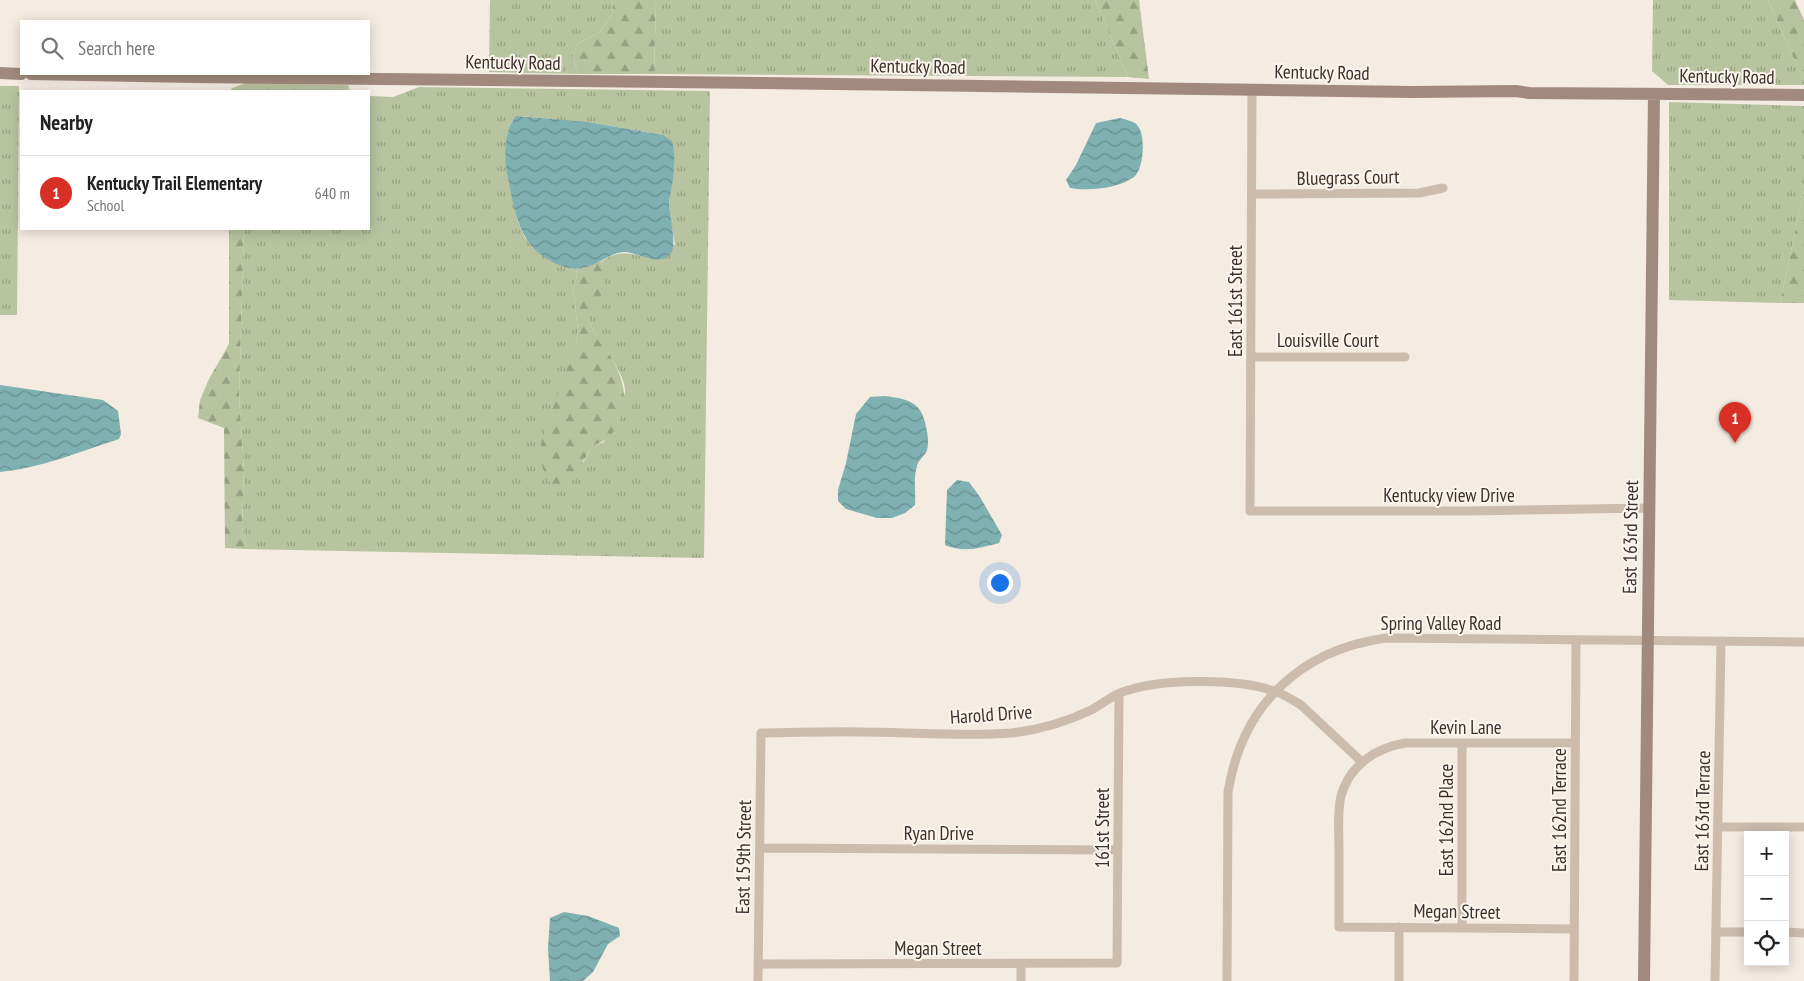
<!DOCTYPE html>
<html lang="en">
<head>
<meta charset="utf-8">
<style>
	body { margin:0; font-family:"PT Sans Narrow",sans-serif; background:#f2f2f2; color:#222 }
	.controls { position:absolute; right:15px; bottom:15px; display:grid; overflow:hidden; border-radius:0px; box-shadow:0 2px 12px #0003 }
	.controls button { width:45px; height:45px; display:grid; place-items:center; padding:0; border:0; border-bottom:1px solid #e0e0e0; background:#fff; color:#222; font:25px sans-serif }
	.you { position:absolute; left:999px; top:582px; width:18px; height:18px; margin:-12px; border:4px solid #fff; border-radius:50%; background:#1a73e8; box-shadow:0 0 0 8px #1a73e833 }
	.badge { display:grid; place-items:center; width:32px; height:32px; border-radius:50%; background:#d93025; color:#fff; font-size:16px; font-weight:700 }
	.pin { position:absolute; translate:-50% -41px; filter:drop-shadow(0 1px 2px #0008) }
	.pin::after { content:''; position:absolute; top:26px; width:18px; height:15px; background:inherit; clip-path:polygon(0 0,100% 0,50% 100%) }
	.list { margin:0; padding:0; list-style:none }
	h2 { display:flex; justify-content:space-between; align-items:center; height:65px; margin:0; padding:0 20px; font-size:21px }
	h2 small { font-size:16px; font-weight:400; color:#767676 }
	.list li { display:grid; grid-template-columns:32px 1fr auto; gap:15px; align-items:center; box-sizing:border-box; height:75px; padding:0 20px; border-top:1px solid #e0e0e0 }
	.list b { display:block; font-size:19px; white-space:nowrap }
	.list p { margin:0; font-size:16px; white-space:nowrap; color:#767676 }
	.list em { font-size:16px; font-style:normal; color:#767676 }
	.icon { flex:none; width:28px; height:28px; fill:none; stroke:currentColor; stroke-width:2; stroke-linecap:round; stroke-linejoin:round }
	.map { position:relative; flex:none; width:1804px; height:981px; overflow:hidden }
	.search { position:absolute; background:#fff; box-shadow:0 2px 12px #0003; left:20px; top:20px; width:350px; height:55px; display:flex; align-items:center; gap:12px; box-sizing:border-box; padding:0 18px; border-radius:0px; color:#767676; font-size:19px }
	.panel { position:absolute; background:#fff; box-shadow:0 2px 12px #0003; left:20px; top:90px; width:350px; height:140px; border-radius:0px }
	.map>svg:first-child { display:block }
	.grass { fill:url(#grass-tufts); fill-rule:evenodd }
	.forest { fill:url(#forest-firs) }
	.water { fill:url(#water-waves) }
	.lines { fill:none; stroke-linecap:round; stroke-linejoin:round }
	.street { stroke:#cdbbac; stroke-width:9 }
	.secondary { stroke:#a18a7d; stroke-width:12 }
	.labels { text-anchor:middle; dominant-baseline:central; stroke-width:4; stroke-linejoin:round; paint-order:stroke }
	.street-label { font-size:19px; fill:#3b302b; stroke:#fbf5ee }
</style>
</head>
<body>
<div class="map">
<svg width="1804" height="981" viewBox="0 0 1804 981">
	<defs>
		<pattern id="grass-tufts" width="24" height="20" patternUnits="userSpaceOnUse" patternTransform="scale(1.25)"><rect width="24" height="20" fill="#b8c4a0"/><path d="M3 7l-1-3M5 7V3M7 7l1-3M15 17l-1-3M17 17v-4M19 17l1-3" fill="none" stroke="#97a083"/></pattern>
		<pattern id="forest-firs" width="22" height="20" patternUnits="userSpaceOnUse" patternTransform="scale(1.25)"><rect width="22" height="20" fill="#b8c4a0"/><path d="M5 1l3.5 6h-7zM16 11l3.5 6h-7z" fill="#97a083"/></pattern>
		<pattern id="water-waves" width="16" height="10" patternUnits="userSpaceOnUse" patternTransform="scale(1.25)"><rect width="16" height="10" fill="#7fb0b2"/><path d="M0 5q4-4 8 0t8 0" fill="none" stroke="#699091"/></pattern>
	</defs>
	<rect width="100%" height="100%" fill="#f4ebe1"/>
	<path class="grass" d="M490 0H613L612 14 600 32 577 44 573 56 578 74 489 72Z
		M656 0H1095L1128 77 654 74Z
		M1653 0H1768L1804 82V85H1668L1652 71Z
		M0 86H19L17 315H0Z
		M419 87 710 91 704 558 247 549 242 527 244 470 239 395 244 229H369V96L393 97ZM523 116 566 122H588L663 135 672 184 669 202 671 223 675 244 654 259C632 254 622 248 602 261 605 275 599 293 594 306 593 309 590 313 589 316 587 332 627 370 625 392 625 400 608 433 604 442L592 446 583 463 576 342 578 330 573 289 577 275 576 268H571L525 238 518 222 507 174V137L512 121Z
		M1669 102 1804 106V190L1780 303 1669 300Z"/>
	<path class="forest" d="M613 0H656L654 74H578L573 56 577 44 600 32 612 14Z
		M1095 0H1139L1149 79 1128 77Z
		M1768 0H1795L1804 20V82Z
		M246 83 348 85 350 91H230L232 88Z
		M1804 190V303H1780Z
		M229 229H244L239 395 244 470 242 527 247 549 225 548 224 428 198 418 200 400 209 379 229 344Z
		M602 261C604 270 605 283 602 292 599 303 588 311 590 323 592 330 598 337 602 343 617 366 629 386 622 414 618 430 608 441 592 446 583 463 574 476 558 487L552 485C541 468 538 459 542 439L576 342 578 330 573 289 577 275 576 268H582Z"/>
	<path class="water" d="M516 116 588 122 663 135 672 141C676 154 674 173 672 186 671 192 669 199 669 205 670 216 677 246 671 253 660 268 638 252 624 252 609 253 597 266 582 268 570 270 559 266 549 260 518 242 515 211 508 179 504 160 503 131 516 116Z
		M1120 118C1125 119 1131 121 1135 123 1147 131 1144 169 1134 177 1117 189 1089 191 1070 188L1066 180 1076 165 1096 123Z
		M0 385 103 400 118 411 121 434 119 439C79 452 41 468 0 472Z
		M885 396C908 399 922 402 926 427 928 436 929 442 927 450 925 456 918 460 917 466 913 479 916 491 915 505L905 513 892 518H877L846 509 838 501V490L846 463 856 414 870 397Z
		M957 480 969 482 980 497 1002 535 999 543C980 548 964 553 945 545L947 490Z
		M564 912 588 916 619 928 620 936 608 944 593 972 583 981H550L548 948 550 918Z"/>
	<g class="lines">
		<path class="street" d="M1252 90 1250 511H1471L1649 508
			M1252 194 1419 193 1443 188
			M1251 357H1405
			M1718 827H1804
			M760 848 1118 850
			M1462 928V743
			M1574 929 1339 927C1339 901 1339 876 1339 850 1339 833 1337 813 1341 796 1349 766 1375 748 1405 743H1575
			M1716 932H1748
			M1785 932 1804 933
			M758 964 1117 963 1119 694
			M758 981 761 733C795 733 829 731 863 732 912 732 962 737 1011 733 1038 730 1066 722 1091 710 1101 705 1110 697 1120 693 1158 678 1236 678 1274 691 1284 694 1292 700 1301 705L1362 762
			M1021 981V964
			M1227 981 1228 792C1242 706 1299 650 1386 638L1804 642
			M1399 981V927
			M1574 981 1576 640
			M1715 981 1721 641"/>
		<path class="secondary" d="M0 73 21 74
			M31 74 192 77 761 83 1412 92 1516 91 1529 93 1804 95
			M1644 981 1654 94"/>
	</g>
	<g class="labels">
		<g class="street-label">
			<text transform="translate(513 62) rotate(1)">Kentucky Road</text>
			<text transform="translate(918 66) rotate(1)">Kentucky Road</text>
			<text transform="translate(1322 72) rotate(1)">Kentucky Road</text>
			<text transform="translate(1727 76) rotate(1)">Kentucky Road</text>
			<text transform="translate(1348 177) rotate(-1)">Bluegrass Court</text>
			<text transform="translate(1235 301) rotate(-90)">East 161st Street</text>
			<text x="1328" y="340">Louisville Court</text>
			<text x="1449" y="495">Kentucky view Drive</text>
			<text transform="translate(1630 537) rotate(-89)">East 163rd Street</text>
			<text x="1441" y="623">Spring Valley Road</text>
			<text transform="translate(991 714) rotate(-4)">Harold Drive</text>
			<text x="1466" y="727">Kevin Lane</text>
			<text transform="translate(1559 810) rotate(-90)">East 162nd Terrace</text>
			<text transform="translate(1702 811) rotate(-89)">East 163rd Terrace</text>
			<text transform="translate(1446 820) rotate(-90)">East 162nd Place</text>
			<text transform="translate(1102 828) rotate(-90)">161st Street</text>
			<text x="939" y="833">Ryan Drive</text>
			<text transform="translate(743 857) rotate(-89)">East 159th Street</text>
			<text transform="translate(1457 911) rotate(1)">Megan Street</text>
			<text x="938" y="948">Megan Street</text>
		</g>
	</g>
</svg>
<div class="controls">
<button>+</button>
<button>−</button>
<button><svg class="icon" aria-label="locate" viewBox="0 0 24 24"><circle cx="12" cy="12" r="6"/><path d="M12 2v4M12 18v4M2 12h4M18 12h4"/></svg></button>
</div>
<div class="you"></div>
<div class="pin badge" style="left:1735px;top:443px">1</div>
<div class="search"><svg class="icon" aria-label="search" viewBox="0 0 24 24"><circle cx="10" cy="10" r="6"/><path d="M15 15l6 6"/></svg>Search here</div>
<section class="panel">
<h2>Nearby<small></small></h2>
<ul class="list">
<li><span class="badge">1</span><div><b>Kentucky Trail Elementary</b><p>School</p></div><em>640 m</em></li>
</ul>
</section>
</div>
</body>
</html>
